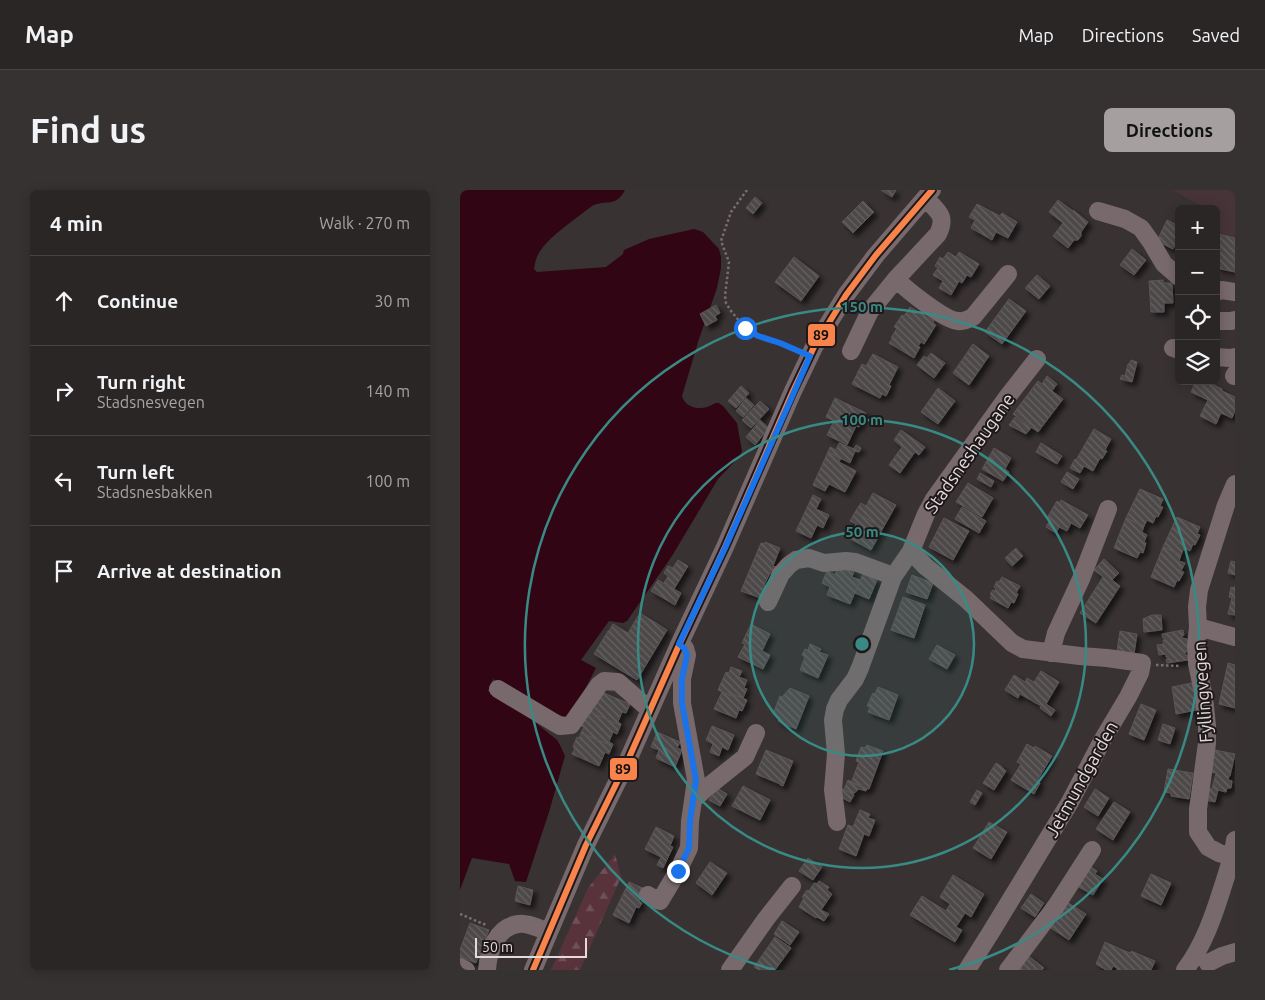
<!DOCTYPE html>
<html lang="en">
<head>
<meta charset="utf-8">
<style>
	body { margin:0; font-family:Ubuntu,sans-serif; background:#363232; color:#f1f3f6 }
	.controls { position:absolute; right:15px; top:15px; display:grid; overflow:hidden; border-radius:8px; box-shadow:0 2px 12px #0003 }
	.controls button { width:45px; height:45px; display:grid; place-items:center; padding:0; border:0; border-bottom:1px solid #464343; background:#2a2626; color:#f1f3f6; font:25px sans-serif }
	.scale { position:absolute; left:15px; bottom:12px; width:112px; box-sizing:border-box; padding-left:5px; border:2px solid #e2dadb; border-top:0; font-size:14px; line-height:18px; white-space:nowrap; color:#e2dadb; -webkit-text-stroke:4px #1e181a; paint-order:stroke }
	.stop { position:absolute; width:15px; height:15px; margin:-11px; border:4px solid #1a73e8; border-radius:50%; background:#fff }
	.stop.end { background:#1a73e8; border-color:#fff; box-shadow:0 1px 5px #0008 }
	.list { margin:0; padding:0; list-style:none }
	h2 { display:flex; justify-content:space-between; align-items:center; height:65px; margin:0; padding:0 20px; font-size:21px }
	h2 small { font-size:16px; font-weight:400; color:#a5a5a7 }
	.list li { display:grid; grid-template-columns:32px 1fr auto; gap:15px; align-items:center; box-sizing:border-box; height:90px; padding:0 20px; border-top:1px solid #464343 }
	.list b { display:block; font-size:19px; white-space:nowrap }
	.list p { margin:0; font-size:16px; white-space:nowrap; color:#a5a5a7 }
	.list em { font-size:16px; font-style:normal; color:#a5a5a7 }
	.icon { flex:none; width:28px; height:28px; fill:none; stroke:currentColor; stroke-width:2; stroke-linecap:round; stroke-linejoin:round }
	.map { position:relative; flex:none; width:775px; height:780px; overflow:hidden; border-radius:8px }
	header { display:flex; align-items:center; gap:30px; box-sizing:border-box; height:70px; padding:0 25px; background:#2a2626; border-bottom:1px solid #464343 }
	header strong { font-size:24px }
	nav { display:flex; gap:28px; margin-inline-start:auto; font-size:18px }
	.intro { display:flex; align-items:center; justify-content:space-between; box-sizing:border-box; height:120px; padding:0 30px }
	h1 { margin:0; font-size:35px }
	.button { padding:12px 22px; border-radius:8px; background:#a69fa0; color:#111; font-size:18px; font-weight:700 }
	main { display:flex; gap:30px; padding:0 30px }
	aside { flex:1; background:#2a2626; border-radius:8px; box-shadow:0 2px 12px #0003 }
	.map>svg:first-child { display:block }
	.built { fill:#463438 }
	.forest { fill:url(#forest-firs) }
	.water { fill:#320515 }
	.building { fill:url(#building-back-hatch); stroke:#5b5556; filter:url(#shadow) }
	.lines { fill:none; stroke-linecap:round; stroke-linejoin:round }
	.path { stroke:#796f71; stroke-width:2.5; stroke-dasharray:2.5 2.5; stroke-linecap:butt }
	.minor { stroke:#78696c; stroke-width:18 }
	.bus-1-casing { stroke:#1e181a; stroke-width:10 }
	.bus-1 { stroke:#f8844c; stroke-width:6 }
	.route { stroke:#1a73e8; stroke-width:6 }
	.ring { fill:none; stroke:#398a84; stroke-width:2.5 }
	.labels { text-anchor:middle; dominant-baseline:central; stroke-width:4; stroke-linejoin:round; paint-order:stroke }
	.street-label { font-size:18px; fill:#e2dadb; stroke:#1e181a }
	.centre { fill:#398a84; stroke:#1e181a; stroke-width:2.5 }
	.ring-label { font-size:15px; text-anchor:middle; font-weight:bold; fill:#398a84; stroke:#1e181a; stroke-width:4; stroke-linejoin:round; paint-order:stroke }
	.line-badge { stroke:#1e181a; stroke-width:2 }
	.pale-badge-label { font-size:14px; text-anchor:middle; font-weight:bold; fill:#111 }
</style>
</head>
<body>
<header>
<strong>Map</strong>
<nav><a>Map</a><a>Directions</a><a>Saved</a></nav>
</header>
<div class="intro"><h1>Find us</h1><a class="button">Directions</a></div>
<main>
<aside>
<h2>4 min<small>Walk · 270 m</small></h2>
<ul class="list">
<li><svg class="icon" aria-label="ahead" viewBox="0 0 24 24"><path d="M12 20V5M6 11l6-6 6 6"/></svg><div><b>Continue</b></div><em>30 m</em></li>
<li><svg class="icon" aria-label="right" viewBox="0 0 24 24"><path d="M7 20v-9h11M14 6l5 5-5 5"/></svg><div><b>Turn right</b><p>Stadsnesvegen</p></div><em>140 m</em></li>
<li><svg class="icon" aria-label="left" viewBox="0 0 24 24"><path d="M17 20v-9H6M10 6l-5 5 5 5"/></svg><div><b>Turn left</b><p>Stadsnesbakken</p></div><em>100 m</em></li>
<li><svg class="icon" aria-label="arrive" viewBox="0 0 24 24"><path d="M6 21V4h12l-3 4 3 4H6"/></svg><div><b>Arrive at destination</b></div></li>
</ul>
</aside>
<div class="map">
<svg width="775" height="780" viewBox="0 0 775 780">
	<defs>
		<pattern id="forest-firs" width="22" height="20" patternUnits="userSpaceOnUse" patternTransform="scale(1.25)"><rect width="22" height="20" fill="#58333c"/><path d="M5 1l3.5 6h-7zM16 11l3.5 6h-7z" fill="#705058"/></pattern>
		<pattern id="building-back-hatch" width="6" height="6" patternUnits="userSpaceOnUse" patternTransform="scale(1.25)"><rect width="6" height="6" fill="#4d4849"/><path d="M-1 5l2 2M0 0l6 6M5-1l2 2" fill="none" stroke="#666263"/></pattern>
		<filter id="shadow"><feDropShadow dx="4" dy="4" stdDeviation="2.5" flood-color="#0009"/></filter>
	</defs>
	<rect width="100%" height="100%" fill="#383233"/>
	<path class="built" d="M713 0H775V87L765 85 756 91V19H745Z"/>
	<path class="forest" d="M155 664 161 687 120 780H91L128 698Z"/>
	<path class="water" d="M0 0H165C156 18 146 9 132 16 116 29 84 49 77 67 75 71 75 75 74 79L77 82 146 77 163 64 164 60 189 49 234 39 243 42 259 59 261 67V78L257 98 239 149 222 206C225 217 238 220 247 217 251 216 255 212 259 213 260 214 261 215 263 216L277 233 282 261 280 266 258 289 212 366 167 431 163 433 149 431 121 470 136 478 110 528 81 520 33 489 28 501 55 516 97 550 100 555 105 566 89 622 66 692 55 691 49 674 12 668 0 700Z"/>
	<path class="building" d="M421 0H436L432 7Z
		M295 7 302 13 293 24 286 18Z
		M598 10 613 21V20L628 32 621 42V46L618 50H614L608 58 593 46 603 33 589 22Z
		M403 11 414 22 393 43 382 32Z
		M517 14 540 26 542 23 557 32 548 48 536 42 532 50 511 38 515 30 509 27Z
		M707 30 719 36V47L713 59 697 51Z
		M758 44 775 48 774 54H775V82L756 78V50Z
		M672 59 686 70 674 85 660 75Z
		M488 62 496 67 499 62 519 74 511 87 507 85 502 93 499 91 491 105 479 98 483 91 473 85 478 78 475 76 480 67 483 69Z
		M334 67 359 86 341 111 315 92Z
		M577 85 590 96 579 109 565 98Z
		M703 90V93H712L713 113H704V122H691L689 91Z
		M549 109 566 121 542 154 525 142Z
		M256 115 260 123 255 126 257 130 246 136 240 124Z
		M450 117 474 131 473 133 476 135 464 154 461 152 458 156 460 157 454 168 429 153 433 148H431L437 138 434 137 442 125 444 126Z
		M513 154 529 166 509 195 493 183Z
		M471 163 485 173 474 188 457 175 464 166 467 168Z
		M413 164 438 177 429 195 431 196 426 206 422 204 420 208 392 194 402 174 406 176Z
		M671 170 677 172 672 192 660 189 662 185 665 186 668 174H669Z
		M587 186 597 194 592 201 603 209 578 242 553 224 578 191 582 194Z
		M736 191H745L762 199V201L775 207V221L772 228 761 223 756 234 740 226 748 210 731 202Z
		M281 196 289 203 276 218 268 211Z
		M478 198 495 211 478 234 461 222Z
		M286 208 294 215 283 227 276 221Z
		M375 208 406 223 399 237 396 236 387 255 367 245 374 231 366 227Z
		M300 211 309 219 291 238 282 230Z
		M555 227 571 238 566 244 549 235Z
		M300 230 309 238 295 255 286 247Z
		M634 239 651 249 645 260 647 261 642 269 640 268 633 281 624 276 620 283 610 278 615 269 616 270Z
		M441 240 465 257 459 265 455 262 440 283 429 275 442 257 434 250Z
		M379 253 394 259 396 255 401 258 399 262 395 261 390 273 368 262 370 257 376 260Z
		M581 253 602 266 597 274 576 262Z
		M534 258 551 268 545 279 549 282 543 291 522 279Z
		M368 262 381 268 379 272 396 281 385 302 369 294 365 301 353 295Z
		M607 282 619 289 613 299 601 292Z
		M520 283 534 291 531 297 517 289Z
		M508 293 533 308 522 327 496 312Z
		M680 299 703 309 700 316 703 317 698 327 696 326 693 333 687 330 684 336 666 328Z
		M413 303 436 315 423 338 395 322 401 313 406 316Z
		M353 305 361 309 356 319 369 325 363 338 357 335 351 348 336 341Z
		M601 310 628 325 620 338 611 333 607 341 599 337 596 343 586 337 590 330 587 328 597 311 600 313Z
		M502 317 526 331 519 343 495 329Z
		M395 322 423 338 411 360 389 348 396 334 390 331Z
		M717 327 740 337 737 344 740 345 735 355 733 354 730 361 724 358 721 365 703 357Z
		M484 328 509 341 493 370 469 357Z
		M666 328 684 336 682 342 687 345 684 352 686 353 683 363 680 362 677 368 654 358Z
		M305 352 320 358 313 376 316 377 313 384 310 383 304 395 308 397 303 409 281 401 301 353 305 354Z
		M703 357 721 365 719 371 725 373 721 381 724 382 719 391 717 390 714 397 691 387Z
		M556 358 563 366 552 376 545 368Z
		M644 369 659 383 652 390 660 396 636 433 620 423 643 387 634 380Z
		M218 370 228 376 214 399 204 393 208 386 204 383 208 376 213 378Z
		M771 371 775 372V385L768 383Z
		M379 375 394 381 392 387 400 390 390 414 367 405 370 397 362 393 367 381 375 385Z
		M403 384 417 390 409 409 395 403Z
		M452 385 473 393 467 409 446 402Z
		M542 387 560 396 556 403 558 404 554 413 551 412 548 418 530 408 532 405 530 404 533 400 535 401 536 398 534 397 537 391 539 392Z
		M198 390 221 403 215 415 191 401Z
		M775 396V425L768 424 772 408 769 407 771 397 775 398Z
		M443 407 465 415 454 448 431 440Z
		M180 423 207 440 177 490 134 464 148 441H149L153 434 168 443Z
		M692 425H701L702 440 684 442 683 429Z
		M291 434 310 444 302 461 310 465 303 479 278 467 285 454 282 453Z
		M723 440 724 445 722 446V448L727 449 729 460H726L727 462H725V465H727L728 470 707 473 706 469H708V467H706V464L699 465 697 455 704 454 703 450H705L704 448H703L702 444Z
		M660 441 677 444 674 464 657 461Z
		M350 454 361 459 359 462 368 465 358 488 340 480 345 467 342 465 345 459 348 460Z
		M477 455 495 465 487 479 469 469Z
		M768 473 775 475V518L759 514Z
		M271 477 282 481 279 487 287 490 284 498 287 499 283 508 272 504 271 506 258 500 266 482 269 483Z
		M581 481 599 492 586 514 595 520 591 526 580 518 581 516 560 504 558 508 545 500 554 485 565 492 567 488 574 492Z
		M732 493 734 502H736L738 511H735L737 520 716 524 712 497Z
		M418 497 438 505 429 530 408 522 410 517 407 516 413 503 415 504Z
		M330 498 349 506 336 539 318 531 320 527 313 524 320 506 322 507Z
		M139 501 170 514 166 523 162 522 157 534 130 522Z
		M262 502 271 506 272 504 287 510 282 521 279 520 276 528 254 519Z
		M681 514 696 520 684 550 669 544Z
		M130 522 157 534 158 532 161 534 157 544 153 542 148 554 121 543 124 537 121 536 125 527 128 528Z
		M703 534 715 538 710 554 698 550Z
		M252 536 274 545 268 560 262 557 259 566 250 562 253 554 246 550Z
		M197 542 220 552 217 558 222 560 215 577 196 568 199 560 191 557Z
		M121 543 148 554 149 552 153 554 149 564 145 562 139 576 112 564 115 558 113 557 117 547 119 548Z
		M567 554 574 558 575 556 592 566 577 591 580 593 574 604 551 590 561 574 557 572Z
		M407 555 423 561 409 599 391 593 399 572 396 571 401 557 405 558Z
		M306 560 333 571 323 596 320 595V594L296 584Z
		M755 560 775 564 770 586H769L768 590 772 591 771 598H767L766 602 758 600 755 612 745 610 748 598 752 599 756 583 750 582Z
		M536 573 541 576 546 581 534 600 523 593Z
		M708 579 733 583 729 609 711 606V603L704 602Z
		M388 590 407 599 406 601 399 599 393 604 384 599Z
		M283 596 310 610 300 630 272 616Z
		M257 598 267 604 260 616 249 610Z
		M381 598 394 605 390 612 377 605Z
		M635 599 649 608 638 626 624 617Z
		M517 600 522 603 515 615 510 612Z
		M654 612 670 622 653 650 636 639Z
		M400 620 410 624 408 628 415 630 409 646 404 644 396 666 379 659 388 635 393 637Z
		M529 632 547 642 531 669 513 658Z
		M196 637 214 646 210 656 213 657 203 678 197 675 201 667 185 659Z
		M348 668 362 677 353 690 339 681Z
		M250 672 267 683 252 705 236 693Z
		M628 675 637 681 635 684 643 689 633 705 617 696Z
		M691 684 711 693 701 715 681 706Z
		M493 685 524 704 511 727 505 723 496 737 502 740 495 752 450 725 462 706 486 721 490 714 480 707Z
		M359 691 369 697 367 700 372 704 361 720 369 724 364 731 357 727 356 728 339 717 344 708 342 707 347 700 349 701 354 693 357 694Z
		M169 692 185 699 179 711 182 713 179 718 176 717 169 733 153 725Z
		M58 696 73 700 70 715 55 711Z
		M571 704 584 713 575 727 561 718Z
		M607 712 626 724 609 750 591 738Z
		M322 731 339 742 330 755 314 744Z
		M10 733 29 740 16 773 0 767V760Z
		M315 747 331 758 315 780H299L294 777Z
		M645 752 665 761 671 763V761L695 771 691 780H657V778L653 776 651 780H646L636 774Z
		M567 765 584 778 582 780H556Z"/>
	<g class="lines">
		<path class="path" d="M287 0 271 22 261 51 269 72 265 106 266 113 271 121 285 138 298 146 320 153 335 159
			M696 475 720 476
			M0 724 26 735"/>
		<path class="minor" d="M638 21 665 29 681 38 691 52 704 74 719 87
			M436 89C447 100 484 130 498 131 504 132 509 129 513 127L548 84
			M756 102 762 100 775 102
			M756 131H771L775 130
			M713 158 719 160
			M391 161 410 121 436 89 478 44C487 26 478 21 465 8
			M756 167 770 168 775 167
			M774 186 775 184
			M451 361 465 376 506 409 552 453 563 459 620 466 647 468 682 473 680 483 668 507 643 549 610 612 531 742 507 780
			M308 412 321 384 329 375 336 370 349 368 364 373 386 371 395 372 425 383 433 387
			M738 437 775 447
			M591 463 596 443 621 389 648 319
			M38 499 100 536 111 535 139 495 144 491 158 492 190 520
			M234 609 245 599 285 567 296 543
			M377 632 373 600 376 564 373 530 375 519 379 510 395 489 400 478 433 387 451 361 466 324 474 309 548 206 577 169
			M773 667 759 663 748 657 738 642V619L747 553V536L744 507 737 474 736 456 738 437 737 417 739 400 766 315 775 294
			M188 705 197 710 200 711 218 681 229 658 230 631 236 590 222 513V489L227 465 225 458 219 455
			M748 773 762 766 775 762
			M0 777 6 780
			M27 780C28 761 37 737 58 734 67 732 80 739 89 742
			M73 780 126 655 168 570 219 455 265 357 333 201 354 157 386 105 416 65 472 0
			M270 780 306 729 332 696
			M548 780 596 716 632 660
			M725 780C743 756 753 728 762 699 767 683 773 667 775 650"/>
		<g class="bus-1-casing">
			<path id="bus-1" d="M73 780 126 655 168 570 219 455 265 357 333 201 354 157 386 105 416 65 472 0"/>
		</g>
		<use href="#bus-1" class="bus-1"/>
	</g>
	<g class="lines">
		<path class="route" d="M218 681 229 658 230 631 236 590 222 513V489L227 465 224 458 219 454 265 358 350 166 320 153 298 146 285 138"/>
	</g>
	<circle cx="402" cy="454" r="112" fill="#398a84" fill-opacity=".12"/>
	<g class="ring">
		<circle cx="402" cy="454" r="112"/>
		<circle cx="402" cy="454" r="224"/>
		<path d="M315 780A337 337 0 1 1 489 780"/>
	</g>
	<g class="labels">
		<g class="street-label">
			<text transform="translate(509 263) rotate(-55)">Stadsneshaugane</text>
			<text transform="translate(742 502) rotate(-94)">Fyllingvegen</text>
			<text transform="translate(621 589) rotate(-61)">Jetmundgarden</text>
		</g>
	</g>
	<circle cx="402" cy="454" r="8" class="centre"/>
	<g class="ring-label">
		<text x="402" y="122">150 m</text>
		<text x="402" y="235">100 m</text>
		<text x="402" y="347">50 m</text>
	</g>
	<g class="line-badge">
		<rect x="347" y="133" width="29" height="24" rx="5" fill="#f8844c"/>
		<rect x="149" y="567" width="29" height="24" rx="5" fill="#f8844c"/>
	</g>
	<g class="pale-badge-label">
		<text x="361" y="150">89</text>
		<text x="163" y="584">89</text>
	</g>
</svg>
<div class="controls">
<button>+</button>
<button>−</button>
<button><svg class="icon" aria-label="locate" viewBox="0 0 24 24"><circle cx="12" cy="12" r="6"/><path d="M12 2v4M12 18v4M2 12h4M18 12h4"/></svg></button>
<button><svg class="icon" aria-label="layers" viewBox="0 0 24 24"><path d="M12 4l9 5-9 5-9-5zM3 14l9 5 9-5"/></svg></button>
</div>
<div class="scale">50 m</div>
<div class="stop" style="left:285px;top:138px"></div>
<div class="stop end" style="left:218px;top:681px"></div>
</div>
</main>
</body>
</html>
